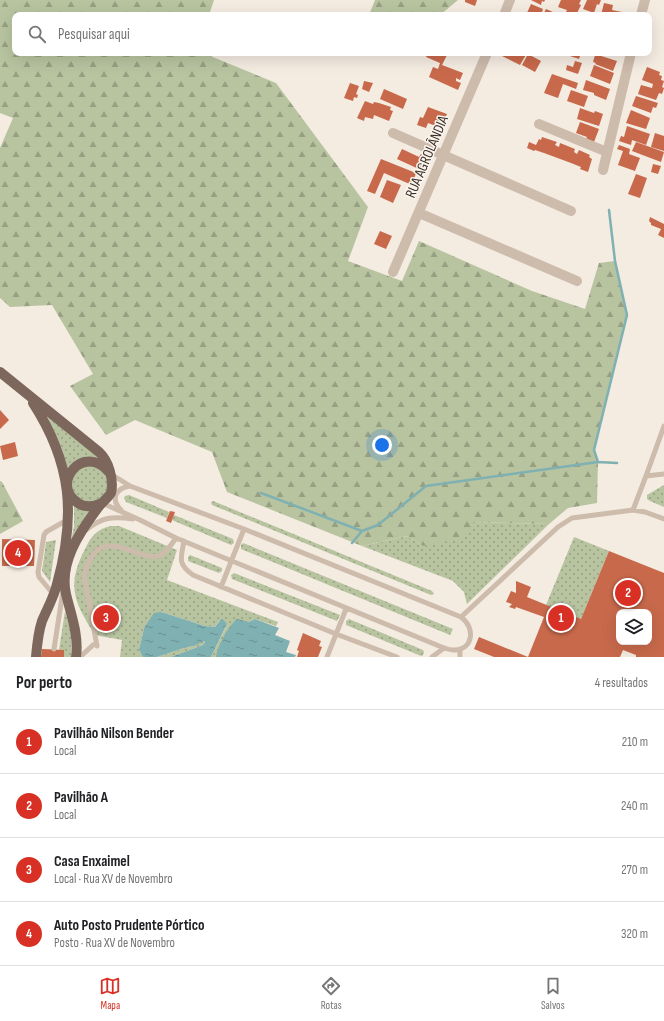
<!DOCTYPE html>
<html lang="pt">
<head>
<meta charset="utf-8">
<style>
	body { margin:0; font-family:"Sofia Sans Condensed",sans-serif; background:#f2f2f2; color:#202124 }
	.controls { position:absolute; right:12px; bottom:12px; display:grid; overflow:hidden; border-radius:8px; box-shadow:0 4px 16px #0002 }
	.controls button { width:36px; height:36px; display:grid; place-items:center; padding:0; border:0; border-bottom:1px solid #e0e0e0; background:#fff; color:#202124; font:20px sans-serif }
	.you { position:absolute; left:382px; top:445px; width:14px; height:14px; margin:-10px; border:3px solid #fff; border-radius:50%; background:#1a73e8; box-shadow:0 0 0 6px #1a73e833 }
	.badge { display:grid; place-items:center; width:26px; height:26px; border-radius:50%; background:#d93025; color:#fff; font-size:13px; font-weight:700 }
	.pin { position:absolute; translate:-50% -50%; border:2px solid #fff; box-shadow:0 1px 4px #0006 }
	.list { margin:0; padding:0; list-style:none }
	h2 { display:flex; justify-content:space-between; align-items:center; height:52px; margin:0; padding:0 16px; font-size:17px }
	h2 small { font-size:13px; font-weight:400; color:#757577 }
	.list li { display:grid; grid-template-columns:26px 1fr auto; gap:12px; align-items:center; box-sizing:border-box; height:64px; padding:0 16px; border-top:1px solid #e0e0e0 }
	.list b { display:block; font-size:15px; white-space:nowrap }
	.list p { margin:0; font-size:13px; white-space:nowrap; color:#757577 }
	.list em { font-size:13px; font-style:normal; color:#757577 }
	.icon { flex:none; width:22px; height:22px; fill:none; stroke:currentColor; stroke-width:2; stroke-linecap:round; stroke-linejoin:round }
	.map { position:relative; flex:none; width:664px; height:657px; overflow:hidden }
	.search { position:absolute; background:#fff; box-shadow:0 4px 16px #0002; left:12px; right:12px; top:12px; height:44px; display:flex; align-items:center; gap:10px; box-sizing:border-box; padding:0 14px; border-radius:8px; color:#757577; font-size:15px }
	.sheet { height:308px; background:#fff }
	nav { display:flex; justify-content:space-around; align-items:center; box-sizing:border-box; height:56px; border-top:1px solid #e0e0e0; background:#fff; font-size:11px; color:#757577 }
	nav a { display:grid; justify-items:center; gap:2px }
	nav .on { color:#d93025 }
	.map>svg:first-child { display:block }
	.grass { fill:url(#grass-dots) }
	.forest { fill:url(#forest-firs) }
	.water { fill:url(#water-ripples) }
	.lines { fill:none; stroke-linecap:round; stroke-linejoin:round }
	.stream { stroke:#7fb0b2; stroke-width:2.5 }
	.building { fill:#c8694b; fill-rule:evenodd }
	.lane { stroke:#cdbbac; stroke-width:5 }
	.street { stroke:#cdbbac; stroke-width:10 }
	.primary { stroke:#7d675c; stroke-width:10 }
	.labels { text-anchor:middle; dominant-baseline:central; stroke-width:3; stroke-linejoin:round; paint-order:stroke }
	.street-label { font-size:15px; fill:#3b302b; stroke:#fbf5ee }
</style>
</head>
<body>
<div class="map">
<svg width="664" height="657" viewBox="0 0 664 657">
	<defs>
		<pattern id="grass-dots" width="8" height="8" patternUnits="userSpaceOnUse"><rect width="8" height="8" fill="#b8c4a0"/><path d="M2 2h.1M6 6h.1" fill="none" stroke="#97a083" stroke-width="1.8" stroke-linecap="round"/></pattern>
		<pattern id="forest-firs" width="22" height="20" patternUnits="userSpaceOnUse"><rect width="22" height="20" fill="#b8c4a0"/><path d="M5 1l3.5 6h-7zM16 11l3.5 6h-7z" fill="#97a083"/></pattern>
		<pattern id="water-ripples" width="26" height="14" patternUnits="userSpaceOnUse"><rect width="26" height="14" fill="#7fb0b2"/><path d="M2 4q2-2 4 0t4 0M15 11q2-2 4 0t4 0" fill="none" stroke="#699091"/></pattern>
	</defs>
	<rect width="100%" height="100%" fill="#f4ebe1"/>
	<path class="grass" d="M46 414 91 451 97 457C84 457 76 459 67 468 64 449 55 432 46 414Z
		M72 484a18 18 0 1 1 36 0a18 18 0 1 1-36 0Z
		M664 485V507L650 501 647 499V495Z
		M129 495 169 512 167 518 126 502 124 498 125 496Z
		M213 501 432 591 434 594 431 595 212 505 211 502Z
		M74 505 93 509 70 545 74 527Z
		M174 515 233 539 234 543 231 545 172 520Z
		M473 522 549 524 467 604 464 592 453 581 362 546 407 536 423 546Z
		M111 526H119L177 550 167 580 278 622 276 626 255 619 249 622 235 621 225 636 216 657H211L227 625 223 619 219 621 215 627 205 626 161 612 144 628 139 650 143 657H120L122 640 95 635C74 602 66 586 85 549 91 536 97 529 111 526Z
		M574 537 609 551 581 619 546 605Z
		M56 540 50 582 42 571 46 542Z
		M243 543 453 629 450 635 241 549V545Z
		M190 555 222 568V571L219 573 188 561V557Z
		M234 573 340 615 337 621 232 579 231 575Z
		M65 611 71 631V657H64V650H59Z
		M349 619 423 650 424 652 423 655 421 656 346 625V621Z
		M201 641 205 642 203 645 171 657H157L187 647 194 646Z"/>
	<path class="forest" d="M0 0H214L209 15H15V53H203L276 83 368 207 348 261 402 281 419 241 532 291 585 309 599 263 615 261 627 315 594 450 598 462 597 503 568 508 549 524 473 522 464 538 423 546 407 536 362 546 227 492 212 452 135 420 106 435 70 386 93 374 52 305 10 307 0 298V148L13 118 0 113Z
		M375 0H458L440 15H369Z
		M0 481 2 482 23 521 0 534Z"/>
	<path class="water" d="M161 612 205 626 215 627 221 619H223L227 624 211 657H171L203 645 205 642 204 641 194 646 187 647 157 657H143L139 650 144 628 154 613Z
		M237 619 249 622 255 619 279 628 275 635 290 641 286 652 296 655 295 657H216C217 647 229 625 237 619Z"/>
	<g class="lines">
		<path class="stream" d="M598 462 594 450 627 315 615 261 609 210
			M261 493 362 531
			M352 543 362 531 378 525 426 486 598 462 617 463"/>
	</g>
	<path class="building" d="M465 0H477L475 6 465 2Z
		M531 0H545L544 2 542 1 541 5Z
		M561 0H581L579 4 581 5 576 15H568L569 13 566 12 567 10 558 7Z
		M587 0H601L599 5 597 4 594 13 583 9Z
		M604 3 613 5 612 10 627 13 626 15H601Z
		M531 4 543 9 541 15H526Z
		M546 9 553 12 552 15 544 13Z
		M428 53H448L442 65 463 73 460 80 456 78V81L461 83 458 90 429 77 433 67 438 69 440 63 426 57Z
		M503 53H527L520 65 502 56Z
		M571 53H581L579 59 570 56Z
		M528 54 541 61 535 72 522 65Z
		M595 55 598 56V55L617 61 613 71 595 64 596 63 593 62Z
		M575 61 582 63 578 74 566 70 567 65 573 67Z
		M594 65 614 73 610 84 590 76Z
		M647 67 660 72 659 75 662 76 661 80 664 81 662 87 664 88 662 94 659 93 656 100 638 94 641 85 652 88 653 84 642 80Z
		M552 74 578 83 576 89 563 84 558 98 544 93Z
		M586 80 610 89 606 100 594 95V93L583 90Z
		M364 81 373 83 369 92 362 89Z
		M350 83 359 86 356 94 358 95 357 98 354 97 353 101 344 98Z
		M384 89 407 99 403 109 380 99Z
		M571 90 588 96 584 107 567 101Z
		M636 96 658 103 656 108 653 107 651 113 632 106Z
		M365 101 373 104 374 102 379 103 391 107 390 110 393 111 389 121 374 115 373 119 365 117 364 121 357 118Z
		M428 107 447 114 441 128 428 123 426 128 417 125 420 117 423 118Z
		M580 108 594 113 595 111 603 114 599 126 577 119Z
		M631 110 650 118 646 129 626 123Z
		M580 122 599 129 594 142 586 139 587 137 576 133Z
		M627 126 650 134 646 145 632 140 631 145 619 141 621 136 624 137Z
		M655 133 664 136V151L651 147Z
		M542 137 557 142 555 145 559 147 560 143 575 149 574 152 577 154 579 150 590 155 589 157 592 159 588 172 580 169 581 167 571 163 544 153 535 150 534 151 527 148 529 142 536 145 539 139 541 140Z
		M636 142 664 152 661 162 632 151Z
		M619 145 630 149 629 154 640 158 635 171 618 165 623 151 617 149Z
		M402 149 419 157 421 154 426 157 421 170 397 159Z
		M381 159 416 173 412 185 384 173 375 194 367 191Z
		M653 164 661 166 658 174 651 172Z
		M636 174 647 178 640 198 628 194Z
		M387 180 401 185 393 203 380 197Z
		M650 217 664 224V238L658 235 661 229 651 225V223L649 221Z
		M380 231 392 236 386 249 374 244Z
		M0 410 9 420 0 429Z
		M15 442 18 456 3 460 0 446Z
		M170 511 175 512 171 523 166 521Z
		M2 539 35 540 34 566H2Z
		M609 551 664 573V657H636V655L623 650 620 657H494L474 649 479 637 528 657 544 617 516 607 515 609 509 607 512 604 506 602 511 591 516 593V581L531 587 527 597 581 619ZM619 612H649V642H619Z
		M103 611 113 614 110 625 100 622Z
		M303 633 321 641 319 646 322 647 318 657H297L299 651 297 650Z
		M42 649 64 650V657H41Z"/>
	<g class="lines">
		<path class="lane" d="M646 476 664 426
			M102 503 140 520 176 538 444 648C447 649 451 650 454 650 473 650 476 628 461 617L244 529 130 486 111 474
			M121 510C110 499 116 488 130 486
			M633 510 646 476 664 474
			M86 530C102 517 113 516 133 519
			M184 541C181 558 177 564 193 575L336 634 397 657
			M221 587 244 529
			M54 595 39 577 38 572 44 535 46 532 67 520
			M461 617 558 527 572 518 633 510 645 512 664 519
			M97 646 84 576C87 562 95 544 113 546 122 547 132 551 140 554 146 555 153 558 159 556 166 553 172 544 176 538
			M54 649 63 591
			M460 649V657
			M80 657 93 645
			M327 657 346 609
			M432 657 444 648"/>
		<path class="street" d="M504 15 510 0
			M641 15 645 0
			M539 124 607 152
			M393 133 571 211
			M603 170 631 53
			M419 213 577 281
			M393 272 487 53"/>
		<path class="primary" d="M0 372 99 452C109 461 114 480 111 493 107 499 101 503 97 509 79 533 59 563 66 594 71 615 79 635 76 657
			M33 403C72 463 76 516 57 584 54 597 47 609 42 621 38 633 37 645 36 657
			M102 503C93 507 85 508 78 503 49 484 84 442 109 472"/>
	</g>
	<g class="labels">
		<g class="street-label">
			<text transform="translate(427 157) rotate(-67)">RUA AGROLÂNDIA</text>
		</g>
	</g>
</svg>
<div class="controls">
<button><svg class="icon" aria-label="layers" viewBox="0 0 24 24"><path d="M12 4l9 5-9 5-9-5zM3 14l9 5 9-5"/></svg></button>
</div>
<div class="you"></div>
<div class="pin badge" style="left:561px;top:618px">1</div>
<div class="pin badge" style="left:628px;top:593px">2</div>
<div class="pin badge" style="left:106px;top:618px">3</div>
<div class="pin badge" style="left:18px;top:553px">4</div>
<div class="search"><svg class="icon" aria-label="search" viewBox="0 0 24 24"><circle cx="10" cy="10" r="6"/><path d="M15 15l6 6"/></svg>Pesquisar aqui</div>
</div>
<section class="sheet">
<h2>Por perto<small>4 resultados</small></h2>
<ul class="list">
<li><span class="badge">1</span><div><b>Pavilhão Nilson Bender</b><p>Local</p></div><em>210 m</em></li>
<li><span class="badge">2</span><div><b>Pavilhão A</b><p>Local</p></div><em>240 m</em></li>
<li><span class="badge">3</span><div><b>Casa Enxaimel</b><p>Local · Rua XV de Novembro</p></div><em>270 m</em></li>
<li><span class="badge">4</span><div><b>Auto Posto Prudente Pórtico</b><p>Posto · Rua XV de Novembro</p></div><em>320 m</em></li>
</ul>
</section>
<nav>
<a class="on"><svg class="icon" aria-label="map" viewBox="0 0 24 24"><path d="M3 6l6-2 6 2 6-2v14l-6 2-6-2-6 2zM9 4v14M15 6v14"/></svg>Mapa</a>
<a><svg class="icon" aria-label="directions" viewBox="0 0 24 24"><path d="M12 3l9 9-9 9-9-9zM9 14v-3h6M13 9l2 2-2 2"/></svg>Rotas</a>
<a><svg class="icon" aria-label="saved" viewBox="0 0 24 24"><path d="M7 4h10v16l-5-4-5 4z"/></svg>Salvos</a>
</nav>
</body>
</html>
